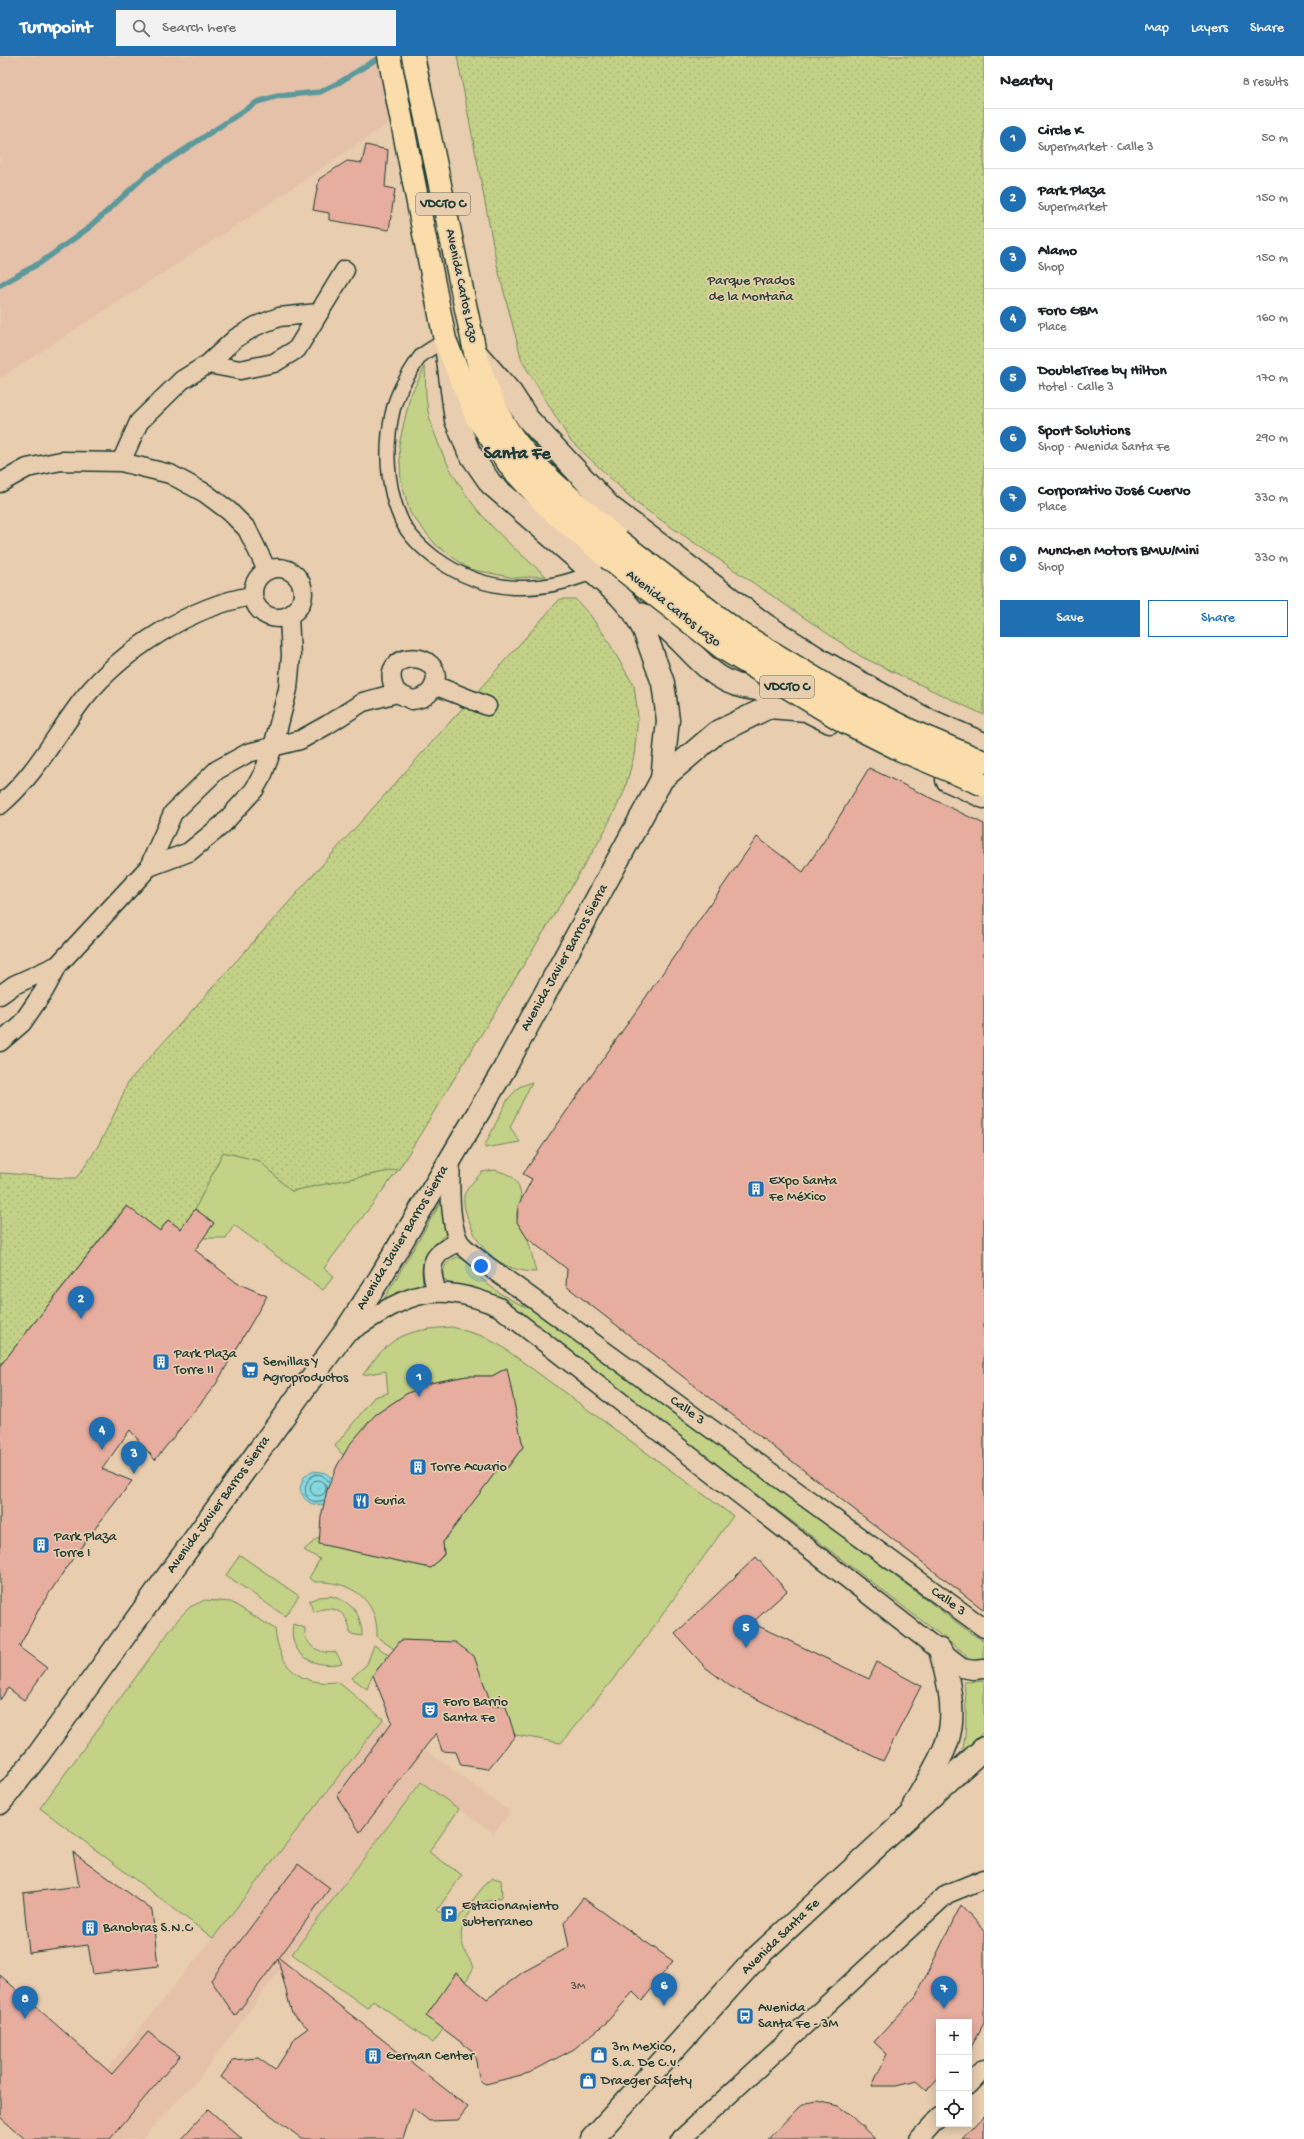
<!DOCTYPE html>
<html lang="en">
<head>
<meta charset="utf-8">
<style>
	body { margin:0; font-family:"Gochi Hand",sans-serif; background:#f2f2f2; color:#202124 }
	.controls { position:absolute; right:12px; bottom:12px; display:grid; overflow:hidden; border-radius:0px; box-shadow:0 2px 10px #0003 }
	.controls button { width:36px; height:36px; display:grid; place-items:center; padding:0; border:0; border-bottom:1px solid #e0e0e0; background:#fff; color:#202124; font:20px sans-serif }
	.you { position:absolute; left:481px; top:1210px; width:14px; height:14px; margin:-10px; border:3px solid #fff; border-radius:50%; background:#1a73e8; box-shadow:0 0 0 6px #1a73e833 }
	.badge { display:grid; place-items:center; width:26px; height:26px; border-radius:50%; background:#1f6fb2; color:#fff; font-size:13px; font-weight:700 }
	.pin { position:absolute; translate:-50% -33px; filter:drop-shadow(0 1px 2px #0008) }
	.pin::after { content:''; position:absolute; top:21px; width:14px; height:12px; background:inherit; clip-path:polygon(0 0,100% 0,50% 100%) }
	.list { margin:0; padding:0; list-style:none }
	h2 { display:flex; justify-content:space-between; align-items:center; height:52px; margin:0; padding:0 16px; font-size:17px }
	h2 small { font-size:13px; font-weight:400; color:#757577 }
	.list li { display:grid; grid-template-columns:26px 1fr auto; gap:12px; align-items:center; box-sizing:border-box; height:60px; padding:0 16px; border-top:1px solid #e0e0e0 }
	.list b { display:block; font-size:15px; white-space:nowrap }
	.list p { margin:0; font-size:13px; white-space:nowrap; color:#757577 }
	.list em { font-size:13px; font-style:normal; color:#757577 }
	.actions { display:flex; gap:8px; padding:12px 16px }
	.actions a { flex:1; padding:9px 0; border:1px solid #1f6fb2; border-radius:0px; text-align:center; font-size:14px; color:#1f6fb2 }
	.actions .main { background:#1f6fb2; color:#fff }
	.icon { flex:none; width:22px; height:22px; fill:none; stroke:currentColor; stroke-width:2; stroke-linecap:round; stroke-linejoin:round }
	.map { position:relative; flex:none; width:984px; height:2083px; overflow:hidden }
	header { display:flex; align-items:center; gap:24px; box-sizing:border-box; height:56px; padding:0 20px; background:#1f6fb2; color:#fff }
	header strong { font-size:19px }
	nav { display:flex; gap:22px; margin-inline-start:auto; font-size:14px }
	.search { width:280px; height:36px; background:#f2f2f2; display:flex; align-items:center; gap:10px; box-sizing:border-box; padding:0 14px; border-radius:0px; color:#757577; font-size:15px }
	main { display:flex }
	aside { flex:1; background:#fff }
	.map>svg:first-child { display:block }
	.built { fill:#e4c1a8 }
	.green { fill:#c3d287; stroke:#71885e }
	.park { fill:url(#park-dots); stroke:#71885e }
	.water { fill:url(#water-ripples); stroke:#5d999c }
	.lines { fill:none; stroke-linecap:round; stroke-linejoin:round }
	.shore { stroke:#497b79; stroke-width:1 }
	.stream { stroke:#5d999c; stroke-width:5.5 }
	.building { fill:#e7aea0; stroke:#1f3d34 }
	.pedestrian-casing { stroke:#1f3d34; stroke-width:16 }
	.minor-casing { stroke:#1f3d34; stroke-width:21 }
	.tertiary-casing { stroke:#1f3d34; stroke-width:25 }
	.secondary-casing { stroke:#1f3d34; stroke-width:25 }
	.motorway-casing { stroke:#1f3d34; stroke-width:25 }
	.pedestrian { stroke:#e8cdaf; stroke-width:13 }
	.minor { stroke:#e8cdaf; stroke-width:18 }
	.tertiary { stroke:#e8cdaf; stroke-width:22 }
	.secondary { stroke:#e8cdaf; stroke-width:22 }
	.motorway { stroke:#faddab; stroke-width:22 }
	.motorway-bridge-casing { stroke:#1f3d34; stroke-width:25; stroke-linecap:butt }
	.motorway-bridge { stroke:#faddab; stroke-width:22 }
	.labels { text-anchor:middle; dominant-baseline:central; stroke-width:3.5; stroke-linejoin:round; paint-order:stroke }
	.number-label { font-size:12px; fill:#51594f }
	.shield { fill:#e8cdaf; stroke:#5b6859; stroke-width:1 }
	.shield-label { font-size:13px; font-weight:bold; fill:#1f3d34 }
	.park-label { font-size:14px; fill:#274438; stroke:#e8cdaf }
	.street-label { font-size:14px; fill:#1f3d34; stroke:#e8cdaf }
	.poi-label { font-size:14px; fill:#1f3d34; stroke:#e8cdaf; text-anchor:start }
	.district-label { font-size:18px; font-weight:bold; fill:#1f3d34; stroke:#e8cdaf }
</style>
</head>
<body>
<header>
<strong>Turnpoint</strong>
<div class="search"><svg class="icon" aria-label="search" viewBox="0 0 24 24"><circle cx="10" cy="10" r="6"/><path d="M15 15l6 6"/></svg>Search here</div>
<nav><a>Map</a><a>Layers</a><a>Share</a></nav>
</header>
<main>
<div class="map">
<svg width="984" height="2083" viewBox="0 0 984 2083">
	<defs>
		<pattern id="park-dots" width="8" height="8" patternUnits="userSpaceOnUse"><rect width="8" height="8" fill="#c3d287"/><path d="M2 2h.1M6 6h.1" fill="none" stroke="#a7b575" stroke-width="1.8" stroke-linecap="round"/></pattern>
		<pattern id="water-ripples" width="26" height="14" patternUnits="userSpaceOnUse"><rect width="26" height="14" fill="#87d7e1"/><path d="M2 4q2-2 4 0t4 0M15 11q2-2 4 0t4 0" fill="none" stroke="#74b9c2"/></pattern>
	</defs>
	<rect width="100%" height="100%" fill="#e8cdaf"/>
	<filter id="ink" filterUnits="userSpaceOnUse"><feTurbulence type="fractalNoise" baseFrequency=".025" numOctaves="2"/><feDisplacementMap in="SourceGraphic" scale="8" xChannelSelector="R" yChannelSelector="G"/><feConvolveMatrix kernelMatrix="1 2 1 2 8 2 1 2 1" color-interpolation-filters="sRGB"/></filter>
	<g filter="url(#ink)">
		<path class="built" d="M0 0H377L390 66 243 165 0 322Z
			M383 1663 510 1756 494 1777 420 1726 199 2022 141 2083H51L213 1882Z"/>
		<path class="green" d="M425 311C426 323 425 336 427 348 428 362 435 378 440 392 465 449 499 480 546 520L515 522 469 513 436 489 410 457 401 425 399 389 410 340Z
			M532 1026 510 1071 520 1086 485 1092V1089L508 1043 519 1031Z
			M223 1096 260 1105 291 1135 399 1113 324 1212 334 1220 323 1234 234 1169 226 1182H203L214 1167 195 1153Z
			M495 1114C515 1120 517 1122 522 1143 510 1165 522 1166 528 1184 531 1194 533 1205 536 1216 503 1215 481 1198 470 1167 466 1158 463 1150 464 1140 466 1132 477 1122 482 1116Z
			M442 1144 448 1175C429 1197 421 1200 423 1232L380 1250Z
			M457 1201C470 1205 475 1216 484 1225 503 1242 526 1252 550 1260L972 1578 984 1585V1609L972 1610 964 1597 521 1258 451 1230 443 1222C443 1210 446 1206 457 1201Z
			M452 1271 482 1280 501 1290 733 1460 637 1594 561 1687 516 1679 377 1581C379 1543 349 1524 315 1526L309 1522 320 1503 304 1494 319 1481 320 1488 431 1512 444 1499 443 1486 501 1409 507 1413 523 1391 506 1312 492 1320H467L430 1327 406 1338 375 1359 343 1399 335 1390 374 1341 388 1337 386 1315 363 1319C390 1280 404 1274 452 1271Z
			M240 1499 299 1540 285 1560 226 1519Z
			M331 1540C352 1546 362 1558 362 1580L350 1578C350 1557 333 1547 314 1556L309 1545 319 1541Z
			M205 1544 231 1546 275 1573C279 1611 299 1630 338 1626L383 1663 213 1882 40 1752 179 1562 190 1551Z
			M293 1568 305 1572C303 1590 321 1599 336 1596L342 1607C316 1614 287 1599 293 1568Z
			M374 1589 392 1601C378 1609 372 1618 367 1633L352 1622 367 1608Z
			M984 1625V1675L962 1698C967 1674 967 1650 964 1626Z
			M421 1726 459 1753 429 1796 462 1819 437 1854 455 1867 487 1826 493 1822 501 1824 502 1841 477 1848C456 1872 457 1885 474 1911L466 1925 456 1917 444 1972 433 1987 373 1944 367 1952 292 1898Z"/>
		<path class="park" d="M457 0H984V659L862 601 639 449 570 384 522 305 497 209Z
			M560 543H575L590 559 605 580 634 630 638 661 634 700 624 736 601 782 399 1113 291 1135 260 1105 223 1096 195 1153 181 1173 168 1164 160 1175 126 1150 0 1310V1117C25 1118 50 1123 76 1122 99 1094 114 1060 128 1026Z"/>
		<path class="water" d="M314 1415 326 1417 334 1424 325 1448C312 1451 303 1445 300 1432L304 1421Z"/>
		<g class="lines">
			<path class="shore" d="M310 1432a8 8 0 1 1 16 0a8 8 0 1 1-16 0Z
				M324 1444C290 1455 309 1398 329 1426"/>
			<path class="stream" d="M0 229 40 207 90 171 146 119 257 46 278 40 320 36 340 26 375 4"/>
		</g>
		<path class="building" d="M366 89 388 94 385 131 395 133 389 174 329 164V157L313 154 319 123 347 105 362 107Z
			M869 712 984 768V1554L566 1230 567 1213 527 1182 517 1166 518 1150 532 1123 523 1118 757 781 803 816 828 779Z
			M127 1150 160 1175 168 1164 181 1173 195 1153 214 1167 195 1194 237 1227 267 1240 216 1328 155 1404 130 1374 102 1413 132 1425 99 1467 66 1512 40 1551 19 1591 47 1612 24 1644 8 1632 0 1644V1310Z
			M507 1312 523 1391 506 1413 501 1409 443 1486 444 1498 431 1512 319 1488 321 1461 327 1434 337 1410 350 1388 375 1359 406 1338 430 1327 467 1320H492Z
			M756 1501 787 1535 752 1567 869 1623 877 1606 921 1630 883 1705 730 1630 705 1611 675 1578Z
			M401 1584 455 1586 474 1600 492 1650 506 1651 515 1680 488 1713 461 1709 456 1696 442 1695 436 1677 360 1776 337 1740 392 1666 373 1619Z
			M73 1796 152 1854 158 1910 93 1918 88 1889 29 1897 23 1837 79 1830Z
			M298 1808 330 1832 279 1902 468 2051 458 2064 429 2065 413 2052 403 2083H302L221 2021 233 2004 258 2002 275 2014 296 1981 308 1972 292 1958 278 1903 235 1960 211 1924Z
			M583 1842 673 1905 642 1945 633 1936 606 1967 574 1993 529 2017 486 2028 480 2025 474 1996 426 1960 456 1917 487 1943 523 1916 569 1891 564 1866Z
			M961 1849 984 1874V1967L969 1995V1966H939V2021L927 2034 917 2025 896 2030H872L887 1998 874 1986 916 1940Z
			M0 1919 112 2018 148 1976 180 2000 110 2083H25L0 2061Z
			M818 2045 838 2050 848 2057 875 2083H768L799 2051 805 2047Z
			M208 2053 242 2083H181Z
			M984 2059V2083H962Z"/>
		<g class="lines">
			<g class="pedestrian-casing">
				<path id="pedestrian" d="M445 284C438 289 429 293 422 299 418 302 415 309 412 313 397 336 392 351 389 378 386 405 389 436 400 461 406 477 422 492 435 502 484 538 538 539 593 516"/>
			</g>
			<g class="minor-casing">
				<path id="minor" d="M208 308 240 314 274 307 297 293 345 214
					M121 406 139 366 182 324 208 308 236 282 256 270 279 261 318 257
					M0 427 27 412 61 405 121 406 170 418 205 437 229 455 247 473 267 514
					M253 537a25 25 0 1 1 50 0a25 25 0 1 1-50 0Z
					M434 629 487 650
					M0 749C35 720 56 678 84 642 123 594 191 550 252 540
					M149 811 189 796 222 769 254 734 263 718 273 691 288 633 291 600 289 560
					M0 939 14 929 58 909
					M0 986 22 967 44 935 58 909 149 811 173 757 217 714 248 697 300 684 327 669 363 646 397 637 412 644C422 643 430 639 434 630 448 592 371 592 397 637
					M451 1102C450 1123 449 1167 459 1185 463 1193 507 1224 517 1231L984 1572
					M437 1236C427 1207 432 1198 459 1186
					M343 1280C404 1242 427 1221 499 1251L962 1612 974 1614 984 1613
					M969 2029 984 2013
					M681 2083 947 1838 984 1823
					M919 2083 939 2061"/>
			</g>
			<g class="tertiary-casing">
				<path id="tertiary" d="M947 724 984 741
					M0 1747 38 1699 342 1280 380 1222 503 1015 662 723 716 677 769 651 806 654 830 666
					M914 1749C924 1730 940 1707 947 1686 957 1657 948 1623 940 1594
					M592 2083 758 1900 984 1692"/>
			</g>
			<g class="secondary-casing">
				<path id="secondary" d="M475 296 511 337 528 363 610 451 764 568 822 605 922 661 984 688
					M447 297 456 364 469 396 491 428 619 539 634 556 644 574 663 627 668 664 662 723
					M634 556C642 559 652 560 659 566 694 592 709 630 757 633 773 634 785 632 798 625"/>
			</g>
			<g class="motorway-casing">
				<path id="motorway" d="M389 0 445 284 477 362 513 414 549 452 608 502
					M413 0 475 296C485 329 496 360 517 387 546 424 585 453 619 485"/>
			</g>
			<use href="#pedestrian" class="pedestrian"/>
			<use href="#minor" class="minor"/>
			<use href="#tertiary" class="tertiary"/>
			<use href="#secondary" class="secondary"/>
			<use href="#motorway" class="motorway"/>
			<g class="motorway-bridge-casing">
				<path id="motorway-bridge" d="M619 485 735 574 857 648 909 674 984 706
					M608 502 724 593 845 666 901 694 984 729"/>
			</g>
			<use href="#motorway-bridge" class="motorway-bridge"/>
		</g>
	</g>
	<defs>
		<g id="building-square" transform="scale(0.9)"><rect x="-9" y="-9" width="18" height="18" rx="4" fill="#1f6fb2" stroke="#e8cdaf"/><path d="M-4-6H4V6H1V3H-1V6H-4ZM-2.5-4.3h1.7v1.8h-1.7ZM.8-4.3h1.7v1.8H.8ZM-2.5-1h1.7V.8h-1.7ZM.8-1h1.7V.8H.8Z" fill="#fff"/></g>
		<g id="supermarket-square" transform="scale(0.9)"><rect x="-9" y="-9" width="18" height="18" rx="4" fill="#1f6fb2" stroke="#e8cdaf"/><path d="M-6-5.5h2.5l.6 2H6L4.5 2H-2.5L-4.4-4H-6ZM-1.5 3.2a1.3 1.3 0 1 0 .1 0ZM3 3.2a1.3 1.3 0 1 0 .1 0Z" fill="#fff"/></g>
		<g id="restaurant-square" transform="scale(0.9)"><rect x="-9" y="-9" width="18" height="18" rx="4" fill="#1f6fb2" stroke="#e8cdaf"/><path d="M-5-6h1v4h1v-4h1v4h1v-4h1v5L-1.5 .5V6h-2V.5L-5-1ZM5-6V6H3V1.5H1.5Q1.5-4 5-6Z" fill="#fff"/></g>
		<g id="theatre-square" transform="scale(0.9)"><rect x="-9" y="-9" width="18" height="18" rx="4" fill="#1f6fb2" stroke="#e8cdaf"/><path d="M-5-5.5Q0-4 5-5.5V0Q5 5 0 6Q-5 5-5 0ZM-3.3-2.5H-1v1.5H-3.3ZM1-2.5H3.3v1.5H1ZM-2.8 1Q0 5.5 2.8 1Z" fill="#fff"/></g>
		<g id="parking-square" transform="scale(0.9)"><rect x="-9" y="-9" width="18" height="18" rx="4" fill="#1f6fb2" stroke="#e8cdaf"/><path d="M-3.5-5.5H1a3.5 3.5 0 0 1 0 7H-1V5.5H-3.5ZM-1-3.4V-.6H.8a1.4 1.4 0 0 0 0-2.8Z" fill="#fff"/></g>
		<g id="bus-square" transform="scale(0.9)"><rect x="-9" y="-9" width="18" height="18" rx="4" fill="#1f6fb2" stroke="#e8cdaf"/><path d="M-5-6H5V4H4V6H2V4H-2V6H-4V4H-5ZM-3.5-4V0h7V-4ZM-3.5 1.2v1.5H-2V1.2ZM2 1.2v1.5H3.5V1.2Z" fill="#fff"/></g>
		<g id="shop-square" transform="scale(0.9)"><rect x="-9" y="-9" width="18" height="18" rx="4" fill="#1f6fb2" stroke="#e8cdaf"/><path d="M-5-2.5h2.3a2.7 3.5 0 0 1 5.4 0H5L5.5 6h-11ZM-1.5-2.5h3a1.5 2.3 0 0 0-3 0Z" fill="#fff"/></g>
	</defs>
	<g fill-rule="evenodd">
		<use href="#building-square" x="756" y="1133"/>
		<use href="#building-square" x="161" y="1306"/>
		<use href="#supermarket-square" x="250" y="1314"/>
		<use href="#building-square" x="418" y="1411"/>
		<use href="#restaurant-square" x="361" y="1445"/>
		<use href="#building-square" x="41" y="1489"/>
		<use href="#theatre-square" x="430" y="1654"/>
		<use href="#parking-square" x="449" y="1858"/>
		<use href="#building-square" x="90" y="1872"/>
		<use href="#bus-square" x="745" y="1960"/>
		<use href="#shop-square" x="599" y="1999"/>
		<use href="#building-square" x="373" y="2000"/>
		<use href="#shop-square" x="588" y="2025"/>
	</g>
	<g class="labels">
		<g class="number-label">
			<text x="578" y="1931">3M</text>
		</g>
		<g class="shield">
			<rect x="416" y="137" width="54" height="22" rx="3"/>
			<rect x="760" y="620" width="54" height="22" rx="3"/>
		</g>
		<g class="shield-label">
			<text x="443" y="148">VDCTO C</text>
			<text x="787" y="631">VDCTO C</text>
		</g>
		<g class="park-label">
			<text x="751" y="225">Parque Prados<tspan x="751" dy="16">de la Montaña</tspan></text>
		</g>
		<g class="street-label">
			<text transform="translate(461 230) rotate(78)">Avenida Carlos Lazo</text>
			<text transform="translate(673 553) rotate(38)">Avenida Carlos Lazo</text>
			<text transform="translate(565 902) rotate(-61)">Avenida Javier Barros Sierra</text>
			<text transform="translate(403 1182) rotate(-59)">Avenida Javier Barros Sierra</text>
			<text transform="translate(687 1355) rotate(36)">Calle 3</text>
			<text transform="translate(219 1449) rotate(-54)">Avenida Javier Barros Sierra</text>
			<text transform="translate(948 1546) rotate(36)">Calle 3</text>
			<text transform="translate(781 1881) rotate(-44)">Avenida Santa Fe</text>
		</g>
		<g class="poi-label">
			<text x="769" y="1125">Expo Santa<tspan x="769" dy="16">Fe México</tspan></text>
			<text x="174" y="1298">Park Plaza<tspan x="174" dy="16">Torre II</tspan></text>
			<text x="263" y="1306">Semillas Y<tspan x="263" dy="16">Agroproductos</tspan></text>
			<text x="431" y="1411">Torre Acuario</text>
			<text x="374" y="1445">Guria</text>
			<text x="54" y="1481">Park Plaza<tspan x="54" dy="16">Torre I</tspan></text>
			<text x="443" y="1646">Foro Barrio<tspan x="443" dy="16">Santa Fe</tspan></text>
			<text x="462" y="1850">Estacionamiento<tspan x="462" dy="16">subterraneo</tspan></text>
			<text x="103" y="1872">Banobras S.N.C</text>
			<text x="758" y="1952">Avenida<tspan x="758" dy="16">Santa Fe - 3M</tspan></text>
			<text x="612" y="1991">3m Mexico,<tspan x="612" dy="16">S.a. De C.v.</tspan></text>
			<text x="386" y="2000">German Center</text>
			<text x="601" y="2025">Draeger Safety</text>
		</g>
		<g class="district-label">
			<text x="517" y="398">Santa Fe</text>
		</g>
	</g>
</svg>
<div class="controls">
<button>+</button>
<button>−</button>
<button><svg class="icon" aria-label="locate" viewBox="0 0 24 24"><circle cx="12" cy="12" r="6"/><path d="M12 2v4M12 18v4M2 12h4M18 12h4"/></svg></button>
</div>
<div class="you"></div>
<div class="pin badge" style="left:419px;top:1341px">1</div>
<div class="pin badge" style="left:81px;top:1263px">2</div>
<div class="pin badge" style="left:134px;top:1418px">3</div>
<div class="pin badge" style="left:102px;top:1394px">4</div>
<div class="pin badge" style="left:746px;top:1592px">5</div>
<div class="pin badge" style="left:664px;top:1950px">6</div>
<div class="pin badge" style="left:944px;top:1953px">7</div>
<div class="pin badge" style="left:25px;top:1963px">8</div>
</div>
<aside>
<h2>Nearby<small>8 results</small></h2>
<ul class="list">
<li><span class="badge">1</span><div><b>Circle K</b><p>Supermarket · Calle 3</p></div><em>50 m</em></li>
<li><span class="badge">2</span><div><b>Park Plaza</b><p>Supermarket</p></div><em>150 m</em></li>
<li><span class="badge">3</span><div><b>Alamo</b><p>Shop</p></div><em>150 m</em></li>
<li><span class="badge">4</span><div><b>Foro GBM</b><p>Place</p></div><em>160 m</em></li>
<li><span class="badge">5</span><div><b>DoubleTree by Hilton</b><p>Hotel · Calle 3</p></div><em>170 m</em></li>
<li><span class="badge">6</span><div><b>Sport Solutions</b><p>Shop · Avenida Santa Fe</p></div><em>290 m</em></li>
<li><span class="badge">7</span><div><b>Corporativo José Cuervo</b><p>Place</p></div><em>330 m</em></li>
<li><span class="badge">8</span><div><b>Munchen Motors BMW/Mini</b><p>Shop</p></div><em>330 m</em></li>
</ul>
<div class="actions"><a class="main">Save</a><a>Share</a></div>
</aside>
</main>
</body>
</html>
